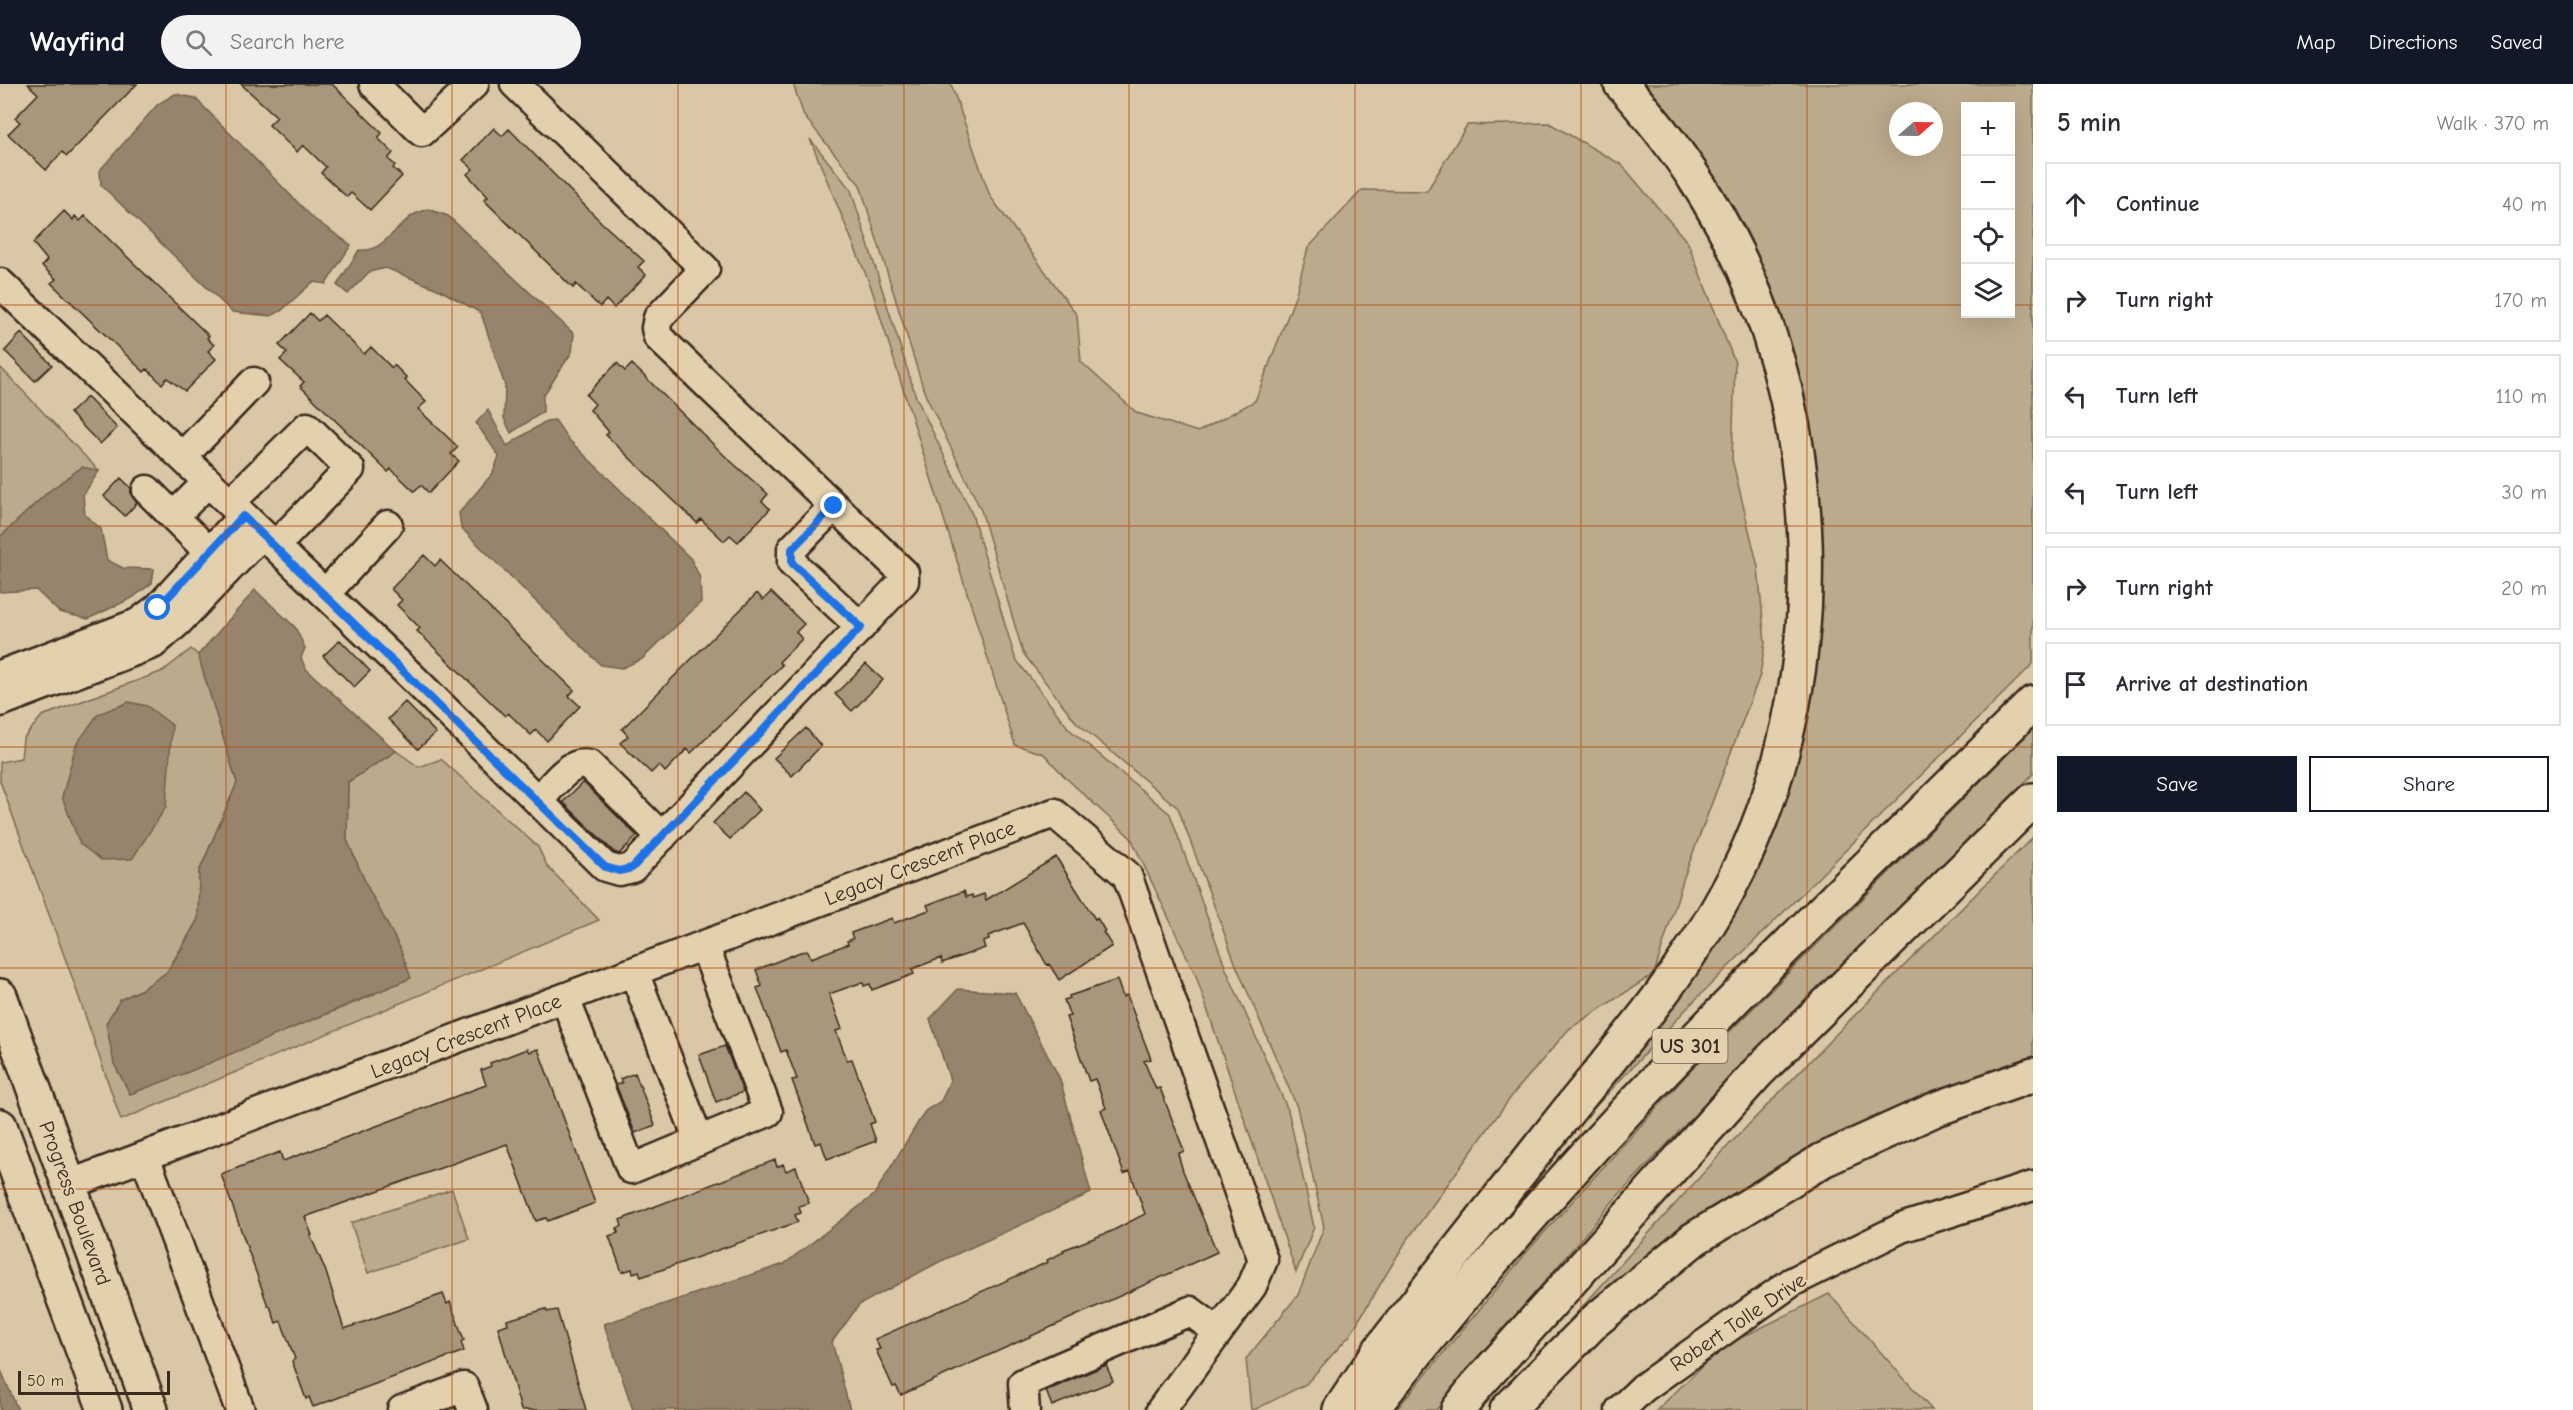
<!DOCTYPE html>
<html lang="en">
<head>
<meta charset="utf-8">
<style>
	body { margin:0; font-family:"Comic Neue",sans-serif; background:#f2f2f3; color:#2b2b33 }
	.controls { position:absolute; right:18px; top:18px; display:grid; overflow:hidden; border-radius:0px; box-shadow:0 6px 24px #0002 }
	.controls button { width:54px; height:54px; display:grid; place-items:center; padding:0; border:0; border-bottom:2px solid #e1e1e2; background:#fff; color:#2b2b33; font:30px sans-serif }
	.compass { position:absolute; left:1889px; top:18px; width:54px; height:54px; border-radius:50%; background:#fff; box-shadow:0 6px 24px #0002; rotate:70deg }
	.scale { position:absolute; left:18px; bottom:15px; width:152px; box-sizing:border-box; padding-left:6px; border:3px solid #3b2a1e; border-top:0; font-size:16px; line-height:21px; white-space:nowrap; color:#3b2a1e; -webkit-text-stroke:4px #e3d1ae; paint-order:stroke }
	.stop { position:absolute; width:18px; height:18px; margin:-14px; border:4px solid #1a73e8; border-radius:50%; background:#fff }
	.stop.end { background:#1a73e8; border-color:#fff; box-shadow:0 2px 6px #0008 }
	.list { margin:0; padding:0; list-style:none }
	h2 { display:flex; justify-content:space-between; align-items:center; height:78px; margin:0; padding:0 24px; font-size:26px }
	h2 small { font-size:20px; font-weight:400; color:#7c7c81 }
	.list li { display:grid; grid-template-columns:39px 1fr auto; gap:18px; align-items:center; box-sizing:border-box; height:84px; margin:0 12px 12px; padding:0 12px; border:2px solid #e1e1e2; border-radius:0px }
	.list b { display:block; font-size:22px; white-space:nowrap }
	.list em { font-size:20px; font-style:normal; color:#7c7c81 }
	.actions { display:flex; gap:12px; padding:18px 24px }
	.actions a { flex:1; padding:14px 0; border:2px solid #111827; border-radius:0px; text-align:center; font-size:21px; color:#111827 }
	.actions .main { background:#111827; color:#fff }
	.icon { flex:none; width:33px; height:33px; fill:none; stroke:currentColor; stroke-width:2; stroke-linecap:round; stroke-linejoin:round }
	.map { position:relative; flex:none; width:2033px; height:1326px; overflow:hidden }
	header { display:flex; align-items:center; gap:36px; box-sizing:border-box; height:84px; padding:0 30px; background:#111827; color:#fff }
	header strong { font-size:28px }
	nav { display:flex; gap:33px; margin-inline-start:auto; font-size:21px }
	.search { width:420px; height:54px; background:#f2f2f3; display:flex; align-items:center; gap:15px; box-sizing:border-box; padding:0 21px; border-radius:33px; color:#7c7c81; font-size:22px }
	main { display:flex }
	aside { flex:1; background:#fff }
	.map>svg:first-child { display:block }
	.green { fill:#bcaa8c; stroke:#7c6a55; stroke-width:1.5; fill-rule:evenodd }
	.water { fill:#96846c; stroke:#72604d; stroke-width:1.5 }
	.building { fill:#a8977b; stroke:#3b2a1e; stroke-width:1.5 }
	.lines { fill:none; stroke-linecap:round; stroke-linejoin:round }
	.minor-casing { stroke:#3b2a1e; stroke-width:33 }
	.major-casing { stroke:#3b2a1e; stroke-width:38 }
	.highway-casing { stroke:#3b2a1e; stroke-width:38 }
	.minor { stroke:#e3d1ae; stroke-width:28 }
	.major { stroke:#e3d1ae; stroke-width:33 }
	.highway { stroke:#e3d1ae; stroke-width:33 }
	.route { stroke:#1a73e8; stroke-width:8 }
	.grid { fill:none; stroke:#b44b11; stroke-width:1.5; stroke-opacity:0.55 }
	.labels { text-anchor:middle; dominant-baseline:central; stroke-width:4.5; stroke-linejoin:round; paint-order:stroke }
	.shield { fill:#e3d1ae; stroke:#6d5c49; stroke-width:1.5 }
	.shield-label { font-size:20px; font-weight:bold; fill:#3b2a1e }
	.street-label { font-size:21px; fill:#3b2a1e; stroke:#e3d1ae }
</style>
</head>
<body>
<header>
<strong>Wayfind</strong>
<div class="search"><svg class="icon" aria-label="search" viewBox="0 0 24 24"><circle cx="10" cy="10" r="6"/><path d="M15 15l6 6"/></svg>Search here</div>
<nav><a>Map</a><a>Directions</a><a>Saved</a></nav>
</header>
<main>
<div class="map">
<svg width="2033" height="1326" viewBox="0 0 2033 1326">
	<rect width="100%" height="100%" fill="#d9c7a5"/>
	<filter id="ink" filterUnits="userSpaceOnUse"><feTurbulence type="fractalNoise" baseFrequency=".0167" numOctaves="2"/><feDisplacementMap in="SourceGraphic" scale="12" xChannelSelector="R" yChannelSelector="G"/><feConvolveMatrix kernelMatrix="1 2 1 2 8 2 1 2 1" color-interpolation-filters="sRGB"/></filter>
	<g filter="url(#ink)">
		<path class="green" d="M793 0H951L990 112 1077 231 1081 278 1137 329 1198 348 1255 317 1295 213 1308 164 1362 106 1427 107 1467 41 1549 39 1622 81 1688 159 1735 279 1732 375 1758 483 1765 559 1760 591 1684 793 1654 890 1569 945 1514 1009 1405 1159 1350 1251 1306 1300 1254 1326H1251L1246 1275 1298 1211 1324 1143 1297 1023 1236 881 1178 724 1076 638 1023 569 981 426 925 310 860 101 804 32Z
			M1634 0H2033V580L1690 921 1557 1064 1775 720 1802 339ZM1966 22H2010V230H1966ZM1898 27H1934V63H1898Z
			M810 55 851 106 916 313 972 430 1015 574 1069 645 1170 730 1226 885 1288 1026 1314 1143 1296 1188 1196 892 1131 754 1065 693 1044 670 1015 661 871 203Z
			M0 283 99 387 82 383 48 408 0 453Z
			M191 565 198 571 237 699 199 788 198 835 167 888 142 905 120 916 130 1010 374 911 400 864 367 802 347 756 348 698 396 667 419 683 441 675 538 763 547 782 599 836 121 1036 72 893 0 697V678L21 674 23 655 42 632 163 587Z
			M2033 645V690L1763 959 1614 1116 1436 1326H1396L1532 1162 1691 986Z
			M2033 753V978L1982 996 1566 1252 1561 1246 1727 1063 1839 947Z
			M452 1105 469 1155 368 1189 351 1139Z
			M1829 1210 1932 1326H1657L1722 1263Z"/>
		<path class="water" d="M175 10 195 14 314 135 351 161 326 200 313 198 281 227 271 232 232 228 101 101 100 86 158 20Z
			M428 125 448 132 574 250 572 268 543 312V328L511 349 504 334 505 302 481 229 440 206 386 184 369 188 348 210 337 201 359 166C382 170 397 140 415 130 419 128 424 127 428 125Z
			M488 326 507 362 546 337 555 336 568 355 691 475 700 494 701 518 642 575 622 584 601 581 461 444 459 429 493 389 499 372 476 339Z
			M82 383 99 387 83 411 85 431 101 445 107 476 123 484 154 485 152 499 132 514 88 535 59 528 36 506 0 508V453L48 408Z
			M255 506 295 543 305 564 301 574 306 585 396 667 348 698 347 756 367 802 400 864 411 894 186 989 130 1010 114 980 106 939 120 916 142 905 167 888 186 857 198 835 199 788 237 699 198 571Z
			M129 618 147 622 172 641 166 723 132 775 101 776 80 760 62 713 76 661 98 630Z
			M958 905 1015 909 1060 995 1091 1109 939 1178 859 1221 832 1258 850 1326H633L604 1240 784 1180 874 1111 925 1027 941 1017 950 996 930 935Z
			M0 1284 18 1326H0Z"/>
		<path class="building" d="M28 0H137L67 72 62 68 46 86 8 50 20 38 15 34 38 10Z
			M241 0H332L382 49 378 54 393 69 388 75 395 81 393 84 402 92 370 126 351 109 347 113 321 89 326 83 303 61 297 68 269 41 277 33Z
			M494 44 502 52 509 45 602 139 644 177 638 183 646 191 614 224 606 216 600 223 576 200 573 204 484 116 488 113 467 90 473 85 463 76Z
			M64 127 73 136 75 132 80 137 85 132 209 252 207 254 214 261 208 267 216 275 185 307 167 294 162 300 147 285 144 288 51 199 56 195 42 182 47 176 33 159Z
			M310 229 318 237 324 231 364 270 371 263 392 284 394 281 407 294 405 296 426 318 418 325 458 363 451 370 459 377 429 409 421 401 414 407 391 385 388 388 300 302 304 298 280 276 287 269 279 261Z
			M21 249 52 281 35 297 5 267Z
			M617 279 625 287 632 280 726 373 768 410 762 417 770 425 738 458 730 451 724 457 701 435 697 439 606 351 609 348 590 326 595 320 586 311Z
			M87 313 117 344 100 360 70 329Z
			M121 394 131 404V411L137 419 125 432 104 412Z
			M424 471 435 482 440 476 574 606 569 612 580 622 547 657 536 646 531 651 508 629 505 632 417 547 420 544 397 521 402 516 391 505Z
			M771 508 804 540 796 548 802 555 779 578 782 581 691 669 687 665 665 688 659 681 651 689 620 659 628 652 622 645 757 509 763 516Z
			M340 556 370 587 354 603 323 572Z
			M866 580 883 596 852 627 835 610Z
			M405 618 436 649 418 665 388 635Z
			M806 644 821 662 792 692 774 674Z
			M583 698 637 752 619 770 614 768 563 718Z
			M744 708 760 726 730 755 713 739Z
			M1056 773 1095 835 1097 834 1105 847 1103 848 1112 862 1059 896 1049 880 1047 881 1023 839 988 852 989 856 983 858 985 864 942 879 941 874 912 885 914 890 872 906 870 900 864 902 863 898 829 910 842 945 836 947 847 976 852 975 875 1038 870 1040 876 1057 827 1075 821 1058 815 1060 808 1040 792 996 797 995 786 966 781 968 757 904 762 902 756 886 800 868 808 867 811 874 848 860 847 857 853 855 851 849 892 834 894 839 929 826 927 821 964 807 966 813 972 811 973 814 984 810 986 816Z
			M1117 896 1123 913 1127 911 1134 930 1151 975 1144 977 1156 1005 1160 1004 1184 1067 1178 1070 1183 1087 1217 1168 901 1311 896 1302 893 1303 876 1266 880 1265 875 1255 1048 1178 1047 1176 1064 1168 1063 1166 1112 1147 1145 1130 1130 1087 1124 1090 1101 1026 1106 1024 1095 995 1089 997 1066 933 1070 932 1064 916 1070 914 1069 912Z
			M725 962 743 1008 716 1018 699 971Z
			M527 965 529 968 538 965 595 1119 548 1137 546 1134 536 1137 507 1060 305 1133 312 1151H310L325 1185 344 1245 443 1210 447 1220 450 1218 464 1256 461 1258 464 1267 313 1323 309 1313 306 1315 292 1277 295 1275 281 1237 276 1239 270 1222H268L221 1090 280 1068 283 1077 486 1001 481 986 491 982 490 979Z
			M635 989 655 1041 635 1049 616 1001 622 999 620 995Z
			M775 1076 777 1083 783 1080 786 1087 796 1083 809 1119 799 1122 801 1129 795 1131 798 1138 641 1193 639 1187 633 1189 632 1185 622 1188 609 1152 618 1149 617 1144 622 1142 620 1136Z
			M546 1225 547 1228 557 1226 586 1326H521L498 1243 508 1240 507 1236Z
			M1106 1281 1113 1297 1052 1322 1046 1307Z"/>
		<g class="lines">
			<g class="minor-casing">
				<path id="minor" d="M374 0 422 48 474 0
					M0 199 411 592 605 783 619 787 632 784 904 497V489L658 253 656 244 658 234 705 185 515 0
					M182 373 254 298
					M147 406 209 468
					M230 419 307 343 350 385 275 462
					M834 422 792 465V479L861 543
					M174 432 208 398
					M325 510 388 441
					M0 591 138 539 158 524 243 432
					M0 618 153 560 178 538 262 450
					M538 717C551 704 569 675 589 681L662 753
					M634 888 699 1057
					M565 914 631 1085 768 1028 704 861
					M145 1073 240 1326
					M68 1101 1054 729 1127 791 1263 1176 1252 1202 1161 1326
					M402 1326 464 1303 473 1326
					M1025 1326 1023 1299 1190 1227 1218 1248
					M1620 1326 1643 1304 1792 1198 1901 1144 2033 1102"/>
			</g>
			<g class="major-casing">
				<path id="major" d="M0 912 151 1326
					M0 1042 105 1326
					M1371 1326C1434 1246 1499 1167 1568 1091 1715 927 1877 775 2033 619
					M1458 1326 1478 1300 1757 989 2033 716"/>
			</g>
			<g class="highway-casing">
				<path id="highway" d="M1340 1326 1380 1266C1442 1186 1505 1106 1568 1027 1625 957 1683 889 1726 810 1839 605 1830 316 1708 116 1683 74 1653 35 1621 0
					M1507 1326 1596 1236 1694 1155 1823 1076 1936 1025 2033 991"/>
			</g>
			<use href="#minor" class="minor"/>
			<use href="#major" class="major"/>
			<use href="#highway" class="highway"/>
		</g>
	</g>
	<g class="lines" filter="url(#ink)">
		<path class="route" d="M158 524 243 432 605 783 619 787 632 784 861 543 792 479V465L834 422"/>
	</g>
	<path class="grid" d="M226 0V1326M452 0V1326M678 0V1326M904 0V1326M1129 0V1326M1355 0V1326M1581 0V1326M1807 0V1326M0 221H1966M2010 221H2033M0 442H2033M0 663H2033M0 884H2033M0 1105H2033"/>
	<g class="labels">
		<rect class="shield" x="1652.5" y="945" width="75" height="34" rx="4.5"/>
		<g class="shield-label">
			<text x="1690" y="962">US 301</text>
		</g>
		<g class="street-label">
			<text transform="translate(920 779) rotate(-21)">Legacy Crescent Place</text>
			<text transform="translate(466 952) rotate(-21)">Legacy Crescent Place</text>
			<text transform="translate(75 1119) rotate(70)">Progress Boulevard</text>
			<text transform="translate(1738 1238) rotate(-34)">Robert Tolle Drive</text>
		</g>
	</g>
</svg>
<div class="controls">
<button>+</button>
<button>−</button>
<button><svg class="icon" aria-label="locate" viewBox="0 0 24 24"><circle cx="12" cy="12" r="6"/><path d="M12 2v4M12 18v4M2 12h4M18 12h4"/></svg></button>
<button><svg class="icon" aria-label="layers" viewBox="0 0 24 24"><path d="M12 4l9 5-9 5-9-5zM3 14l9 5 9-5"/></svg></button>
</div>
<svg class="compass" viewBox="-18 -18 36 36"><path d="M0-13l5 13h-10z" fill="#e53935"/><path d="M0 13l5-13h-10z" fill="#7c7c81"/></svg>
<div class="scale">50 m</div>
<div class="stop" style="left:158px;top:524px"></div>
<div class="stop end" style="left:834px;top:422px"></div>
</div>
<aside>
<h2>5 min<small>Walk · 370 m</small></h2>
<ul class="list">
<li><svg class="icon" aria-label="ahead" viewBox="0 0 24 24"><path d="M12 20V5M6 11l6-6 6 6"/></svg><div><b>Continue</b></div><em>40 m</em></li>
<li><svg class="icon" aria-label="right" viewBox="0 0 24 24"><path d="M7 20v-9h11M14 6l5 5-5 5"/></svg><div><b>Turn right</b></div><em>170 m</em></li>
<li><svg class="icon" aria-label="left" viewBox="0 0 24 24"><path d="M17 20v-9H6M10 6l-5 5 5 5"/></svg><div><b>Turn left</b></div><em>110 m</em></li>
<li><svg class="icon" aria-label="left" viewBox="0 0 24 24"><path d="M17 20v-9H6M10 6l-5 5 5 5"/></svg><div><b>Turn left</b></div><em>30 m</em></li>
<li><svg class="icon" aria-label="right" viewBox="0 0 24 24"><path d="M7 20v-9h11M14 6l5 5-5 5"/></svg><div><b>Turn right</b></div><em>20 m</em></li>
<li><svg class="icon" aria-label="arrive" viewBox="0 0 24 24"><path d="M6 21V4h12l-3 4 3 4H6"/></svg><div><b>Arrive at destination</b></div></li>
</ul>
<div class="actions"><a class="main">Save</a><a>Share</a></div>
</aside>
</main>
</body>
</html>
